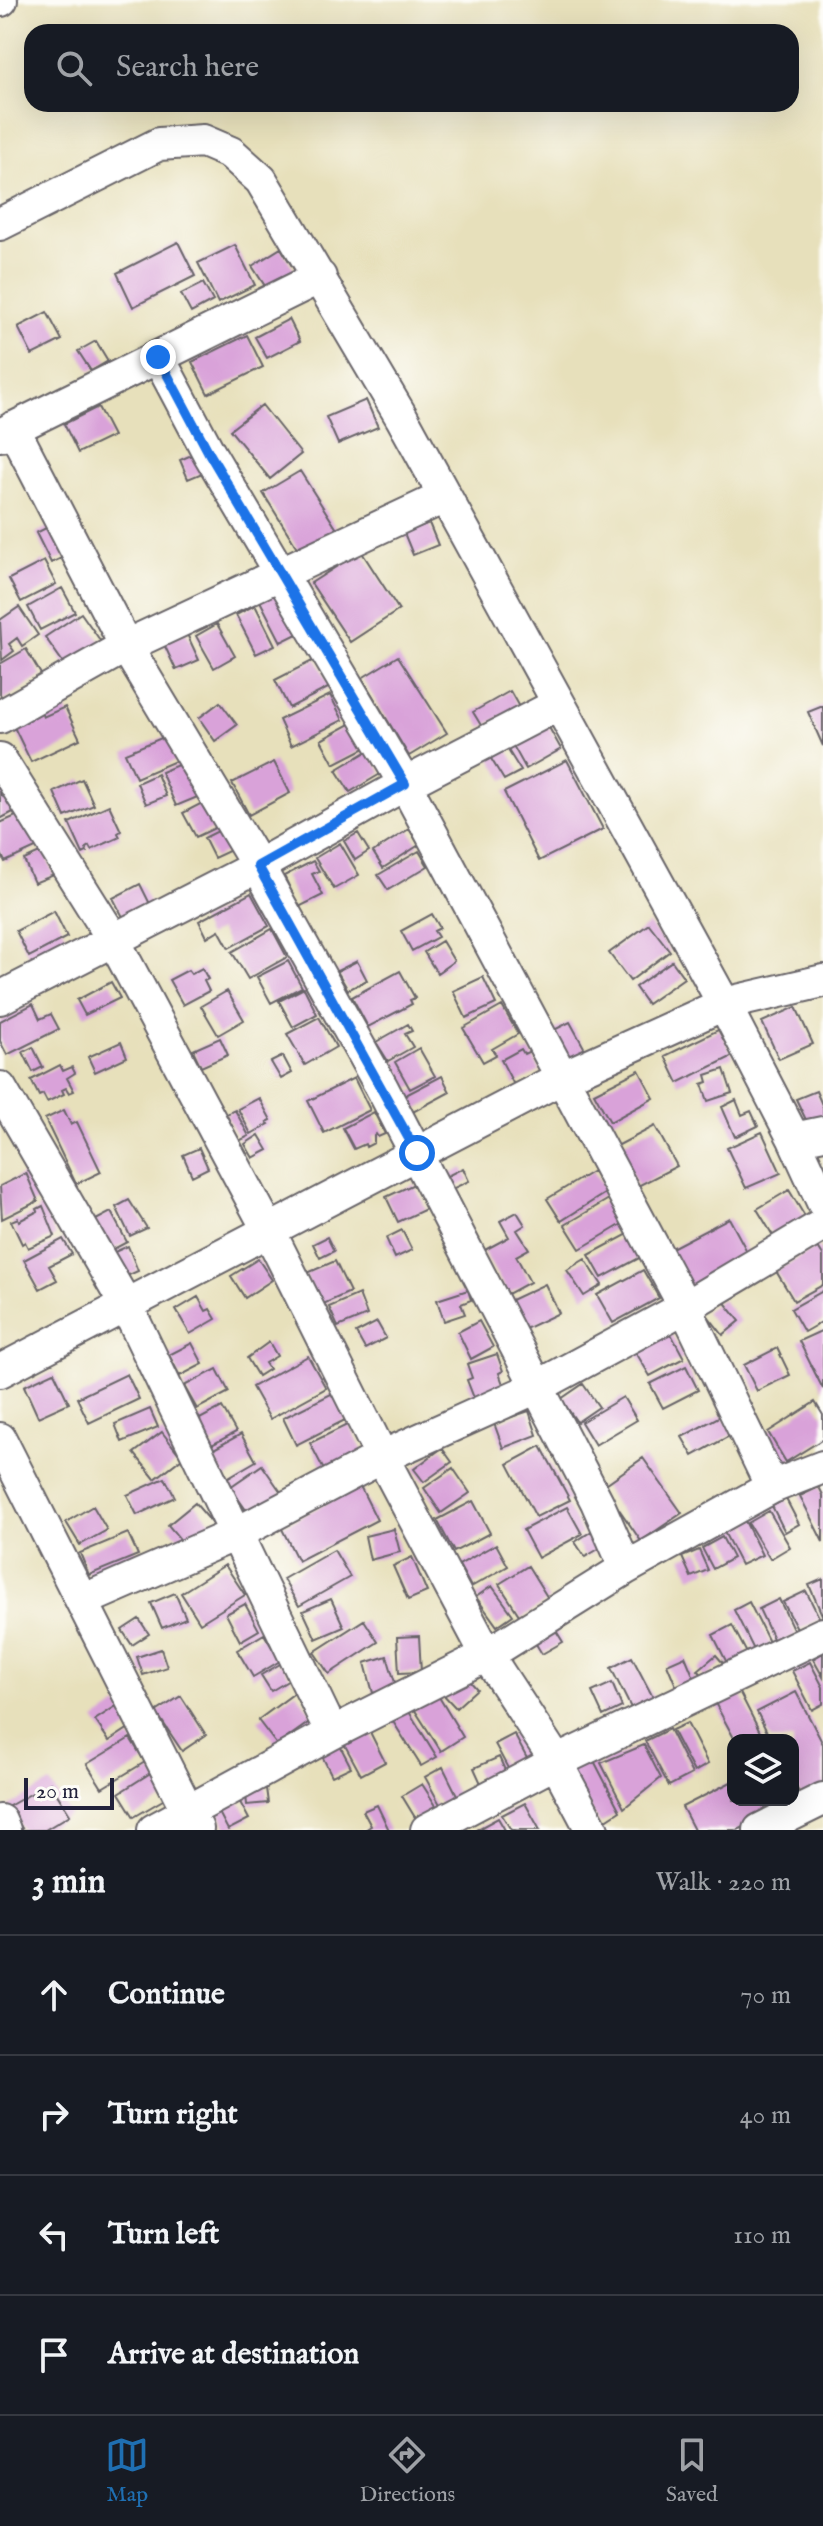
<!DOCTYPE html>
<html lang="en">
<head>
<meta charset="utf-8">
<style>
	body { margin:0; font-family:"IM FELL English",serif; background:#242831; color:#f1f3f6 }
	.controls { position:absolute; right:24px; bottom:24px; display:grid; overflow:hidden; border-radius:16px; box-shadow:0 8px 32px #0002 }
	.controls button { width:72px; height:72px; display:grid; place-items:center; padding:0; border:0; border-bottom:2px solid #363941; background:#171b24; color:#f1f3f6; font:40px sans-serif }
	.scale { position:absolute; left:24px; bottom:20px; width:90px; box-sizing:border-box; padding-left:8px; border:4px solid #22223b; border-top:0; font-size:22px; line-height:28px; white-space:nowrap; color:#22223b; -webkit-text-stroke:6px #fdfcf7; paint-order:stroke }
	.stop { position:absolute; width:24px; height:24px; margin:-18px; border:6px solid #1a73e8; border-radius:50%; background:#fff }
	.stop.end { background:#1a73e8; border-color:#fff; box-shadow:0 2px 8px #0008 }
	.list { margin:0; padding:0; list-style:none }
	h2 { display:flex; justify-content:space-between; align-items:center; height:104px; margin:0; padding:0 32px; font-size:34px }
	h2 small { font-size:26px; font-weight:400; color:#9ea1a6 }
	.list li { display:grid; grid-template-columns:52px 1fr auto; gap:24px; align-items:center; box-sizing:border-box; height:120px; padding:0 32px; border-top:2px solid #363941 }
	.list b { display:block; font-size:30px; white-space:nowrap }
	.list em { font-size:26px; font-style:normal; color:#9ea1a6 }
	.icon { flex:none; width:44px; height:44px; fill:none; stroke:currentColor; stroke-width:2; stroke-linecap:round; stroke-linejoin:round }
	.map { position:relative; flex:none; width:823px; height:1830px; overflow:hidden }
	.search { position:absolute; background:#171b24; box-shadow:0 8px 32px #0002; left:24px; right:24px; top:24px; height:88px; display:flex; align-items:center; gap:20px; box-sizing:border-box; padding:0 28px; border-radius:24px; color:#9ea1a6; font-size:30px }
	.sheet { height:584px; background:#171b24 }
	nav { display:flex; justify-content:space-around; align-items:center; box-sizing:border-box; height:112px; border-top:2px solid #363941; background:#171b24; font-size:22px; color:#9ea1a6 }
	nav a { display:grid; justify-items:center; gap:4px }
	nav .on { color:#1f6fb2 }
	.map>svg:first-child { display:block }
	.building { fill:#d9a2d9 }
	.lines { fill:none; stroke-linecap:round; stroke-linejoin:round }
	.street-casing { stroke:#676468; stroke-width:36 }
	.street { stroke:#fff; stroke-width:32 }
	.route { stroke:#1a73e8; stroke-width:10 }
</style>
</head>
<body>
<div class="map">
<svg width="823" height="1830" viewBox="0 0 823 1830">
	<rect width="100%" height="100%" fill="#fdfcf7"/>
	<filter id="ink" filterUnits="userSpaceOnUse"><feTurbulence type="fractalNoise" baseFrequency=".0125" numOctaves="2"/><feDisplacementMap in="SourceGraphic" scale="16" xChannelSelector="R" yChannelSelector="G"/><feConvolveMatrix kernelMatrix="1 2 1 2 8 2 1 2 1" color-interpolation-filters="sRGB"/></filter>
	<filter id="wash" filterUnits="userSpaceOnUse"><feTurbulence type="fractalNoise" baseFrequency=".006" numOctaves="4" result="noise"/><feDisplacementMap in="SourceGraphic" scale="32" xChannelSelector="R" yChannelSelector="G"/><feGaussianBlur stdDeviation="1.8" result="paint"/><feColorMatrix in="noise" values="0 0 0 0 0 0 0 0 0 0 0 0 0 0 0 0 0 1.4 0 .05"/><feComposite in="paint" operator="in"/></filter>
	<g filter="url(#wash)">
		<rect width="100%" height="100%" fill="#e7e0bb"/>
		<g id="blocks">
			<path class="building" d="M178 242 195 276 133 307 117 273Z
				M235 245 255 285 218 303 198 263Z
				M281 248 295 271 267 289 252 266Z
				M203 283 213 301 191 313 181 294Z
				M47 312 62 340 32 355 18 327Z
				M289 319 300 341 267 358 255 337Z
				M247 335 263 367 208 394 192 362Z
				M96 341 108 361 91 371 78 351Z
				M366 400 378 427 338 444 326 417Z
				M262 405 301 454 270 479 230 430Z
				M98 407 113 436 78 453 64 424Z
				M203 450 212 469 188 479 180 460Z
				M300 471 338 531 301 554 263 493Z
				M429 523 438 545 413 555 404 533Z
				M50 526 66 556 51 563 36 533Z
				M361 551 399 610 350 642 311 583Z
				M44 561 56 584 21 602 9 579Z
				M62 588 75 612 40 630 28 607Z
				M282 590 303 631 281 642 260 601Z
				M255 605 275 645 256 654 236 615Z
				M19 607 38 635 22 646 17 638 9 644 14 651 2 660 0 620Z
				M81 613 102 643 67 668 45 637Z
				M217 624 235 656 214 668 196 636Z
				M186 632 199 660 176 670 163 642Z
				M26 649 42 676 3 700 0 694V664Z
				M398 656 447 733 409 756 362 678Z
				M316 659 330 687 289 708 275 680Z
				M510 691 519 707 482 727 473 712Z
				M330 695 343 720 291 746 279 720Z
				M220 702 237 725 215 741 199 718Z
				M823 706V746L808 712Z
				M65 707 80 739 31 762 12 723 40 710 43 717Z
				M546 722 561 749 526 769 511 742Z
				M352 723 365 748 334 764 321 740Z
				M176 732 187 756 136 778 125 753Z
				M506 747 521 771 504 780 490 757Z
				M368 751 382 773 350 792 336 770Z
				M567 760 603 829 539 861 504 792Z
				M185 762 200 796 176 806 161 772Z
				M274 762 290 793 249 815 232 783Z
				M157 774 166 796 146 804 137 783Z
				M82 779 94 805 65 817 54 792Z
				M0 787 15 811 0 819Z
				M204 802 217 827 196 837 183 813Z
				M109 805 121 831 118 833 120 837 91 850 89 846 86 848 87 852 83 854 69 823Z
				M25 812 40 846 5 862 0 851V823Z
				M222 829 231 850 214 858 204 838Z
				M409 829 419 845 383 868 373 852Z
				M358 833 369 851 355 860 344 841Z
				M340 843 359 875 334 889 315 858Z
				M44 851 54 875 34 883 24 860Z
				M419 851 428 866 388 890 378 875Z
				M313 861 319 871 312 874 323 895 299 907 284 876Z
				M140 884 150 904 123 917 113 898Z
				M251 893 269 926 229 948 219 930 207 937 199 921Z
				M54 911 67 937 29 957 16 931Z
				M432 914 440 928 434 931 438 937 412 951 401 931Z
				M649 924 670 951 630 981 609 953Z
				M272 929 287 957 248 979 232 952Z
				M442 941 454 961 437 973 424 952Z
				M288 961 302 987 271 1003 257 977Z
				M357 961 367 980 348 990 337 971Z
				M672 961 684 978 647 1004 635 987Z
				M202 968 208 979 204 981 209 991 183 1005 169 980 188 970 191 974Z
				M400 971 415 998 410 1000 412 1004 368 1027 352 997Z
				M483 977 496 1004 466 1018 453 991Z
				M111 982 120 998 85 1015 77 1000Z
				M304 988 317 1014 293 1027 279 1001Z
				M227 991 244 1020 218 1035 201 1006Z
				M33 1004 40 1019 51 1014 59 1029 7 1055 0 1041V1021Z
				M502 1006 518 1034 492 1049 496 1055 483 1062 463 1028Z
				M796 1007 813 1044 779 1059 762 1022Z
				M319 1017 336 1047 305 1065 287 1034Z
				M570 1022 586 1051 570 1059 554 1030Z
				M408 1024 412 1031 405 1034 413 1047 388 1061 376 1042Z
				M720 1029 733 1056 678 1083 665 1056Z
				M220 1038 228 1055 201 1067 193 1050Z
				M121 1042 127 1057 95 1072 88 1057Z
				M33 1047 43 1067 33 1072 23 1052Z
				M419 1048 435 1076 410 1089 395 1062Z
				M521 1049 524 1054 530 1051 540 1071 514 1085 501 1060Z
				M283 1056 292 1073 281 1079 271 1062Z
				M60 1065 63 1071 72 1067 75 1073 67 1078 74 1091 69 1093 66 1088 62 1090 64 1094 47 1102 43 1094 39 1096 31 1080Z
				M724 1069 732 1093 708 1101 702 1084 708 1082 706 1075Z
				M639 1070 654 1098 610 1122 594 1093Z
				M442 1076 450 1092 411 1113 402 1097Z
				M354 1078 370 1110 324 1133 308 1101Z
				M816 1091 823 1107V1116L807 1122 796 1099Z
				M259 1098 271 1120 267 1122 269 1124 251 1134 238 1109Z
				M736 1100 742 1115 751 1111 758 1126 735 1137 722 1107Z
				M64 1110 71 1125 77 1122 101 1172 76 1184 45 1119Z
				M235 1110 249 1136 239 1141 226 1114Z
				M374 1112 385 1134 378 1137 376 1134 374 1136V1143L366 1147 365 1144 354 1149 343 1128Z
				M655 1126 677 1166 638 1186 617 1146Z
				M762 1132 781 1173 746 1188 727 1148Z
				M259 1135 268 1150 253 1158 245 1144Z
				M199 1148 208 1168 192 1176 183 1155Z
				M463 1168 469 1181 452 1189 447 1176Z
				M593 1171 607 1192 561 1221 547 1199Z
				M26 1173 38 1201 2 1219 0 1186Z
				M414 1184 426 1209 398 1222 386 1197Z
				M789 1190 810 1225 778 1244 757 1209Z
				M614 1196 629 1220 580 1249 565 1225Z
				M129 1200 147 1228 130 1236 116 1207Z
				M43 1206 55 1236 28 1248 25 1242 22 1244 11 1221 18 1218 19 1221 38 1211 37 1209Z
				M111 1212 127 1242 110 1251 94 1221Z
				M517 1212 525 1225 517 1230 529 1249 516 1256 530 1282 508 1294 483 1251 509 1237 500 1221Z
				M729 1218 749 1255 687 1287 668 1250Z
				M402 1230 412 1250 395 1258 386 1238Z
				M630 1233 643 1256 602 1278 589 1255Z
				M327 1237 334 1251 320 1258 313 1244Z
				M63 1239 72 1254 49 1266 57 1280 40 1289 24 1260Z
				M128 1246 138 1271 120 1279 110 1254Z
				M818 1247 823 1255V1285L794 1301 776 1271Z
				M258 1259 272 1280 245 1298 231 1276Z
				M585 1259 602 1285 584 1296 567 1270Z
				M335 1261 350 1292 319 1306 305 1274Z
				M643 1270 659 1298 613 1323 597 1295Z
				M545 1284 559 1313 523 1330 509 1301Z
				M468 1290 471 1300 461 1304 465 1314 444 1321 437 1300Z
				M823 1291V1321L804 1332 791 1309Z
				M359 1294 367 1315 338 1327 329 1307Z
				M198 1297 206 1311 210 1309 216 1319 190 1334 176 1310Z
				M722 1299 740 1321 723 1335 705 1312Z
				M479 1321 493 1347 471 1359 458 1332Z
				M377 1322 386 1338 365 1349 356 1333Z
				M823 1330V1389L799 1341Z
				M670 1332 684 1358 650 1376 635 1351Z
				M269 1342 277 1356 265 1363 269 1369 258 1376 247 1358Z
				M192 1343 203 1364 180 1376 169 1355Z
				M777 1348 790 1375 757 1391 744 1365Z
				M497 1354 503 1371 499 1373 504 1387 474 1398 467 1380 472 1378 467 1364Z
				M308 1356 326 1388 270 1419 252 1387Z
				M686 1366 698 1390 663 1408 650 1384Z
				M217 1369 229 1392 197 1409 184 1386Z
				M54 1372 69 1403 38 1417 24 1386Z
				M127 1374 139 1399 89 1423 77 1398Z
				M583 1384 599 1407 577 1422 561 1399Z
				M333 1393 347 1419 296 1445 283 1418Z
				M623 1397 637 1420 595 1445 581 1422Z
				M815 1402 823 1415V1439L786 1462 768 1432Z
				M222 1407 236 1432 210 1446 196 1421Z
				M150 1409 158 1427 122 1442 115 1424Z
				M529 1411 537 1435 503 1448 494 1423Z
				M722 1415 733 1434 693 1456 682 1437Z
				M349 1424 367 1459 328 1478 310 1443Z
				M162 1432 182 1458 155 1479 134 1453Z
				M241 1434 256 1461 225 1479 210 1451Z
				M541 1446 570 1500 536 1517 508 1464Z
				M442 1448 452 1462 424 1482 414 1469Z
				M643 1458 682 1513 641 1541 603 1486Z
				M262 1465 283 1495 251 1517 230 1487Z
				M453 1468 470 1493 441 1513 424 1488Z
				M165 1478 175 1497 137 1515 127 1495Z
				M360 1486 377 1520 298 1561 281 1527Z
				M819 1487 823 1495V1542L800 1496Z
				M786 1499 799 1524 785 1532 772 1506Z
				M473 1501 490 1533 454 1552 437 1520Z
				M195 1503 225 1538 198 1561 168 1525Z
				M93 1506 107 1530 80 1545 66 1522Z
				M567 1507 582 1534 538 1558 523 1530Z
				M769 1511 790 1547 770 1559 748 1523Z
				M745 1521 762 1555 741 1565 724 1532Z
				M394 1529 400 1552 370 1560 365 1536Z
				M592 1531 602 1547 585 1557 575 1542Z
				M128 1533 138 1555 89 1575 80 1553Z
				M722 1537 733 1558 713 1569 702 1548Z
				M496 1544 508 1566 471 1587 459 1565Z
				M334 1550 350 1577 299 1606 283 1579Z
				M699 1550 708 1570 691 1577 682 1557Z
				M412 1557 427 1592 408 1600 393 1566Z
				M225 1565 245 1595 200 1623 181 1593Z
				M528 1566 549 1600 521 1618 499 1584Z
				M823 1579V1617L809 1585Z
				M492 1586 513 1615 497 1626 476 1597Z
				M806 1591 820 1619 798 1630 783 1602Z
				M175 1593 186 1618 162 1628 151 1603Z
				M331 1599 344 1627 316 1639 303 1611Z
				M779 1599 796 1635 776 1645 759 1609Z
				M749 1602 771 1646 756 1654 734 1610Z
				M245 1604 259 1630 240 1641 226 1614Z
				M139 1619 149 1634 132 1645 122 1630Z
				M364 1620 378 1642 329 1674 314 1652Z
				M550 1621 563 1642 542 1654 530 1634Z
				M732 1625 749 1657 729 1667 713 1635Z
				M264 1634 280 1661 253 1677 237 1650Z
				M419 1636 421 1672 399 1673 397 1637Z
				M161 1649 167 1667 143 1675 137 1657Z
				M823 1653V1677L813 1659Z
				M716 1655 723 1663 705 1678 698 1670Z
				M387 1656 396 1686 373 1693 365 1663Z
				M685 1656 697 1685 679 1693 667 1664Z
				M632 1657 656 1703 634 1714 611 1668Z
				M810 1662 823 1687V1704L812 1710 792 1671Z
				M282 1663 291 1679 271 1691 261 1675Z
				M461 1671 477 1689 456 1708 440 1691Z
				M612 1683 622 1707 603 1716 592 1692Z
				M433 1687 463 1737 441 1751 409 1701Z
				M739 1691 764 1740H735L715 1703Z
				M296 1692 315 1718 277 1745 258 1720Z
				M796 1692 823 1744V1790L803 1800 793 1781V1740H771L757 1712Z
				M181 1696 206 1735 182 1751 156 1712Z
				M403 1702 437 1757 421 1766 387 1712Z
				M118 1705 132 1726 109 1741 95 1720Z
				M687 1723 708 1764 694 1772 672 1730Z
				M367 1726 385 1762 361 1775 342 1740Z
				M669 1729 692 1774 669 1786 645 1741Z
				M514 1734 530 1764 511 1774 495 1744Z
				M130 1738 145 1762 102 1788 87 1764Z
				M337 1740 351 1767 332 1776 319 1750Z
				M644 1745 661 1778 624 1808 601 1763Z
				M590 1753 620 1811 600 1824 565 1768Z
				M499 1757 509 1779 484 1790 474 1768Z
				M443 1767 460 1801 443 1810 425 1777Z
				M152 1772 168 1797 134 1817 119 1793Z
				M265 1781 268 1803 247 1805 245 1784Z
				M733 1781V1800H765L772 1813 738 1830H694L682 1807Z
				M50 1783 70 1815 45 1830H23L9 1806Z
				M422 1784 440 1812 419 1824 402 1796Z
				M234 1791 249 1819 228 1830 213 1801Z
				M525 1803 540 1830H511L502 1815Z
				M377 1805 389 1830H365L371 1826 363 1811Z
				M498 1818 505 1830H476Z"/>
		</g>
	</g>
	<g filter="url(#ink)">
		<use href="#blocks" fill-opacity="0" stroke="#676468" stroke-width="2"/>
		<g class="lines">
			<g class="street-casing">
				<path id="street" d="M0 0H1
					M0 224 159 144 203 141 231 153 261 180 402 418 724 1004 794 1139 823 1202
					M158 357 209 453 405 784 685 1307 772 1487
					M13 428 126 646 258 866 382 1088 597 1502 626 1568
					M0 435 320 277
					M0 717 126 646 444 497
					M0 759 113 939 269 1231 382 1457 487 1655 551 1753 592 1830
					M0 998 258 866 405 784 557 705
					M0 1088 126 1305 332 1733
					M794 1139 823 1133
					M0 1371 563 1077 724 1004 823 981
					M0 1439 197 1829
					M82 1601 236 1534 382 1457 537 1387 685 1307 823 1225
					M0 1821 4 1830
					M154 1830 332 1733 487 1655 626 1568 772 1487 823 1467
					M427 1830 556 1762 823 1634
					M760 1830 823 1799"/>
			</g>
			<use href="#street" class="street"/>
		</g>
	</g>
	<g class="lines" filter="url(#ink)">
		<path class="route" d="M158 357 209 453 405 784 258 866 417 1153"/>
	</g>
</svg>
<div class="controls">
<button><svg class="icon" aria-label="layers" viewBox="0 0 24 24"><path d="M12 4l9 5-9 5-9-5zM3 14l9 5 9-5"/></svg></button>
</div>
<div class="scale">20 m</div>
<div class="stop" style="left:417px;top:1153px"></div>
<div class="stop end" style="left:158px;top:357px"></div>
<div class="search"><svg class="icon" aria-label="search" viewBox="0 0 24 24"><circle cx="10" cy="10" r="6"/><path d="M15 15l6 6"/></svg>Search here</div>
</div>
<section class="sheet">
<h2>3 min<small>Walk · 220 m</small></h2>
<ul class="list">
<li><svg class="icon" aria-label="ahead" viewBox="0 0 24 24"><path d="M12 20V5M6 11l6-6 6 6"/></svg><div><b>Continue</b></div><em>70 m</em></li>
<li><svg class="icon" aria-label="right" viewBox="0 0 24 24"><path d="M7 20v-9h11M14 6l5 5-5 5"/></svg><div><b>Turn right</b></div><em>40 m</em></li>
<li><svg class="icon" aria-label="left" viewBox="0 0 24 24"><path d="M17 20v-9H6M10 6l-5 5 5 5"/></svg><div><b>Turn left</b></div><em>110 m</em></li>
<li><svg class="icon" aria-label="arrive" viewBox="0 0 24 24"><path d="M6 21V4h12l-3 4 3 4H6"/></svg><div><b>Arrive at destination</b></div></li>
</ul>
</section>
<nav>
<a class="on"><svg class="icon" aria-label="map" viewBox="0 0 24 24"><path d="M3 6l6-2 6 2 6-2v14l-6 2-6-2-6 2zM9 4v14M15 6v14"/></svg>Map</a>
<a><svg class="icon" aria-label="directions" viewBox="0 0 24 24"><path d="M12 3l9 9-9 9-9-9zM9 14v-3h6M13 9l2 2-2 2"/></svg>Directions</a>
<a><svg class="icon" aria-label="saved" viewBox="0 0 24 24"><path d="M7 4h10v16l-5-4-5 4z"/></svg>Saved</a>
</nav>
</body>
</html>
